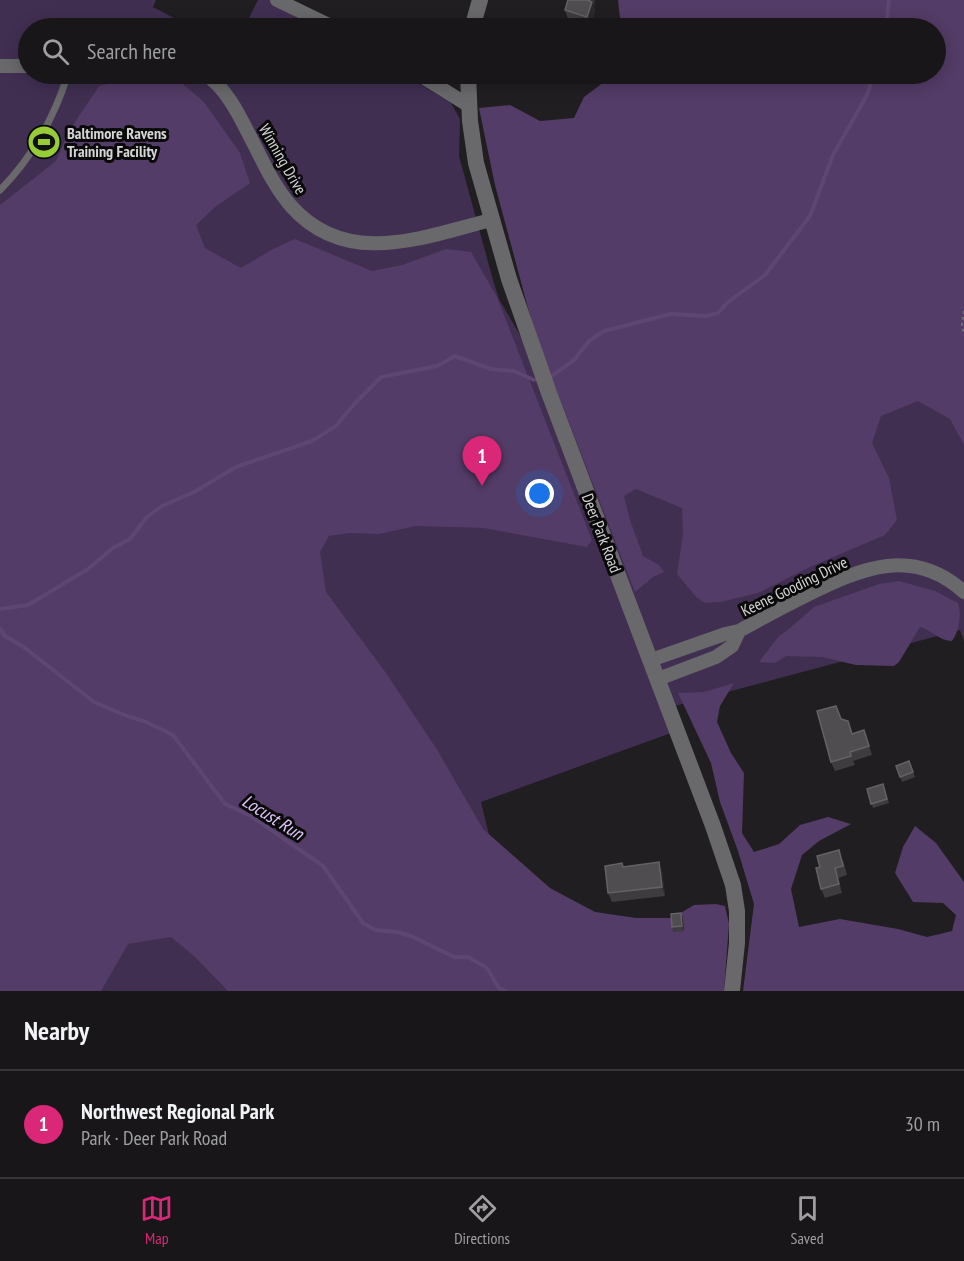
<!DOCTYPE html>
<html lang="en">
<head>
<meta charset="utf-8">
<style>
	body { margin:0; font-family:"PT Sans Narrow",sans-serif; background:#252326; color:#f1f3f6 }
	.you { position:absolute; left:540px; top:494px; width:21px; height:21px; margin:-15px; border:4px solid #fff; border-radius:50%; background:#1a73e8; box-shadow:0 0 0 9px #1a73e833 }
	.badge { display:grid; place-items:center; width:39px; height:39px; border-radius:50%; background:#db2777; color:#fff; font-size:20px; font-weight:700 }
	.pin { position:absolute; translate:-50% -50px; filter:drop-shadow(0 2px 3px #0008) }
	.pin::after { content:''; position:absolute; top:32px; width:21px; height:18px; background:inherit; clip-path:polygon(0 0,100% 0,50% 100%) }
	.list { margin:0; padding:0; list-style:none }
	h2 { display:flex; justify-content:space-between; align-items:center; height:78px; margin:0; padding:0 24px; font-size:26px }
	h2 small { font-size:20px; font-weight:400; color:#9f9fa2 }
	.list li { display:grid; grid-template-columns:39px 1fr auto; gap:18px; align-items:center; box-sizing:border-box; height:108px; padding:0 24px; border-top:2px solid #363538 }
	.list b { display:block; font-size:22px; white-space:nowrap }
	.list p { margin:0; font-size:20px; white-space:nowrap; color:#9f9fa2 }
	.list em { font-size:20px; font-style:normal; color:#9f9fa2 }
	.icon { flex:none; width:33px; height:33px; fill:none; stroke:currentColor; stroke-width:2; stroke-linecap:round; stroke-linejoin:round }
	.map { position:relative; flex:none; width:964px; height:991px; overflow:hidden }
	.search { position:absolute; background:#181619; box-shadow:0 3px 15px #0003; left:18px; right:18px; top:18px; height:66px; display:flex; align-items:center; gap:15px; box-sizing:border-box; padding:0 21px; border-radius:33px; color:#9f9fa2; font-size:22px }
	.sheet { height:186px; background:#181619 }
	nav { display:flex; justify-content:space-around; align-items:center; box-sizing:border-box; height:84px; border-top:2px solid #363538; background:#181619; font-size:16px; color:#9f9fa2 }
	nav a { display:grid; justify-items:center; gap:3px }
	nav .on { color:#db2777 }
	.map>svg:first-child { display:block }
	.green { fill:#412f52 }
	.forest { fill:#533c67 }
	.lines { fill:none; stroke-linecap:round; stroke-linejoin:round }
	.stream { stroke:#5d4772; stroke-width:4 }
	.path { stroke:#6e6d6f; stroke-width:2; stroke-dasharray:3 3; stroke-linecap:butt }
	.service { stroke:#69686b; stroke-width:7 }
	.minor { stroke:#69686b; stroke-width:14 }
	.tertiary { stroke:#69686b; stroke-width:16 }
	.wall { fill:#3e3c3f }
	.shaded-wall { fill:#2b292c }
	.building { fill:#4f4d50; stroke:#646265; stroke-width:1.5 }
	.labels { text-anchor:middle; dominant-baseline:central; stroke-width:6; stroke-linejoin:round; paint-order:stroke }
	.poi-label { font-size:16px; font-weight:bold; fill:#d5d5d6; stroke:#09090a; text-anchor:start }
	.street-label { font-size:16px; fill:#d5d5d6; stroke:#09090a }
	.water-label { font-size:18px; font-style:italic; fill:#e2c5fe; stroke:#09090a }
</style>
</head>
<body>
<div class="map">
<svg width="964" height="991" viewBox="0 0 964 991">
	<rect width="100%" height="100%" fill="#201e21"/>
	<path class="green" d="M0 0H156L153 7 193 28H28V74H403L451 103 460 119 459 156 493 280 499 299 524 342 548 259 936 74V28L964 0V641L960 630 663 709 671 733 481 802 527 991H0Z
		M258 0H270L322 28H244Z"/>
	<path class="forest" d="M618 0H964V445L950 419 918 401 881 416 872 443 889 478 897 520 885 535 810 567 758 593 720 602 705 603 697 598 677 574 683 534 682 508 636 489 624 496 630 520 643 556 659 565 664 572 653 577 635 592 546 363 528 308 495 185 479 108 510 105 540 121 574 118 584 97 604 82 609 74H936V28H621Z
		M171 74 204 102 240 153 250 183 215 207 196 225 205 248 241 268 271 250 295 239 372 271 402 265 446 249 471 252 497 297 592 540 587 547 484 528 416 526 379 534 349 533 329 536 320 552 326 592 386 673 436 748 483 829 550 888 595 912 636 918H672L694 905 716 904 725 906 729 924 724 991H228L194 956 171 937 128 944 101 991H0V205L56 161 69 131 99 86 137 77Z
		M899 581 935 591 958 603C962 614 959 632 952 641 939 641 932 630 920 627L899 662 894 666 856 665 822 657 786 656 775 663 759 662 779 636 789 629 814 607 879 584Z
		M734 683 720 706 717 722 731 753 744 773 742 833 754 852 779 844 800 825 828 817 851 824 819 841 802 855 791 889 799 927 840 919 898 929 927 937 952 931 956 915 943 903 913 902 895 873 903 847 915 826 936 843 964 882V991H743L754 904 738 851 720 802 711 763 678 693 704 692Z"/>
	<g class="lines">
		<path class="stream" d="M886 28 889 0
			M552 376 574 360 590 340 604 331 671 314 706 316 718 313 728 302 765 275 810 216 833 155 867 95 874 74
			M0 609 28 605 88 569 113 548 130 539 147 517 162 506 194 492 236 467 312 441 336 426 355 403 381 377 437 366 455 356 491 369 514 371 534 380
			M0 629 5 636 25 648 94 702 127 716 144 721 173 735 225 804 251 816 323 866 363 923 375 930 398 932 413 937 454 957H468L487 968 499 988 506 991"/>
		<path class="path" d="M964 311 962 324 964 335"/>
		<path class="service" d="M0 190C33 157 54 118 68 74"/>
		<path class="minor" d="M277 0 335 28
			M0 66H28
			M205 74C230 91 242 122 256 148 266 168 276 189 291 206 347 269 423 237 491 220
			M418 74 468 105
			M651 660 725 634 739 631C762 618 785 606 809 594 862 568 913 546 964 592
			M658 679 716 657 732 646 739 631"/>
		<path class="tertiary" d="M472 28 480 0
			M468 74 470 121 476 163 509 279 549 393 713 826 733 885 737 911V943L732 991"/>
	</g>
	<path class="wall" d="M568 0H595L594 6 595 11 591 26 568 19 565 10Z
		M841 720 852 734 864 730 872 755 853 761 855 765 835 771 831 762Z
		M909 761 915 777 902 782 896 766Z
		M883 784 889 803 873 808 867 789Z
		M843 860 847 875 838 878 842 893 825 898 821 889 820 867Z
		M622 863 623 867 662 871 665 896 612 902 608 893Z
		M683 918 684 931 673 932 672 927Z"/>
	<path class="shaded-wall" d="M590 0 596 1 594 6 595 11 591 26 587 17Z
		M659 862 662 871 665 896 662 887Z
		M681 913 683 918 684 931 682 926Z"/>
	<path class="building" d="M568 0H590L589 1 592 2 587 17 565 10Z
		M836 706 841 719 848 721 852 734 864 730 869 746 850 752 851 756 831 762 817 711Z
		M909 761 913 772 900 777 896 766Z
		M883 784 887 799 871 804 867 789Z
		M839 850 843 866 835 868 839 884 821 889 816 868 820 867 817 856Z
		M659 862 662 887 608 893 605 866 622 863 623 867Z
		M681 913 682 926 672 927 671 914Z"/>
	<defs>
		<g id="stadium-disc" transform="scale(1.725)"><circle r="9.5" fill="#97cc38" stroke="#09090a"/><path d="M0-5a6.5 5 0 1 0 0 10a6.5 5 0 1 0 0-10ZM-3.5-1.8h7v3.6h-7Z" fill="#111"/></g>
	</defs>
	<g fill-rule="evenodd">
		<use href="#stadium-disc" x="44" y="142"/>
	</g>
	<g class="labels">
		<g class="poi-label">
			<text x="67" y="133">Baltimore Ravens<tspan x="67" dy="18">Training Facility</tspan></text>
		</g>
		<g class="street-label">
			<text transform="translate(283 159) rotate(60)">Winning Drive</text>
			<text transform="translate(602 533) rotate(69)">Deer Park Road</text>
			<text transform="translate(794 586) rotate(-26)">Keene Gooding Drive</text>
		</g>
		<g class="water-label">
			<text transform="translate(273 817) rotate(32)">Locust Run</text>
		</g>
	</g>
</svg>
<div class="you"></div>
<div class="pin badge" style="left:482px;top:486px">1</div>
<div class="search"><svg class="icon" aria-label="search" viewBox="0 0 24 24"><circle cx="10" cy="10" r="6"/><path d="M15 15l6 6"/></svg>Search here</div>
</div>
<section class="sheet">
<h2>Nearby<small></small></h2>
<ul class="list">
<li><span class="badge">1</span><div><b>Northwest Regional Park</b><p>Park · Deer Park Road</p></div><em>30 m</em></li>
</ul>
</section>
<nav>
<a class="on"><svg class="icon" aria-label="map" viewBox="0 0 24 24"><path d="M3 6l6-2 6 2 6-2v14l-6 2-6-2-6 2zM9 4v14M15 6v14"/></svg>Map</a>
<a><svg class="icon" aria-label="directions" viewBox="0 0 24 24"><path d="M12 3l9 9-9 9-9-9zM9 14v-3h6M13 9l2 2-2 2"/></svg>Directions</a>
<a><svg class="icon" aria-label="saved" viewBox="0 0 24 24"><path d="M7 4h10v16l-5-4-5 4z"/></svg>Saved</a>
</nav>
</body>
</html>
